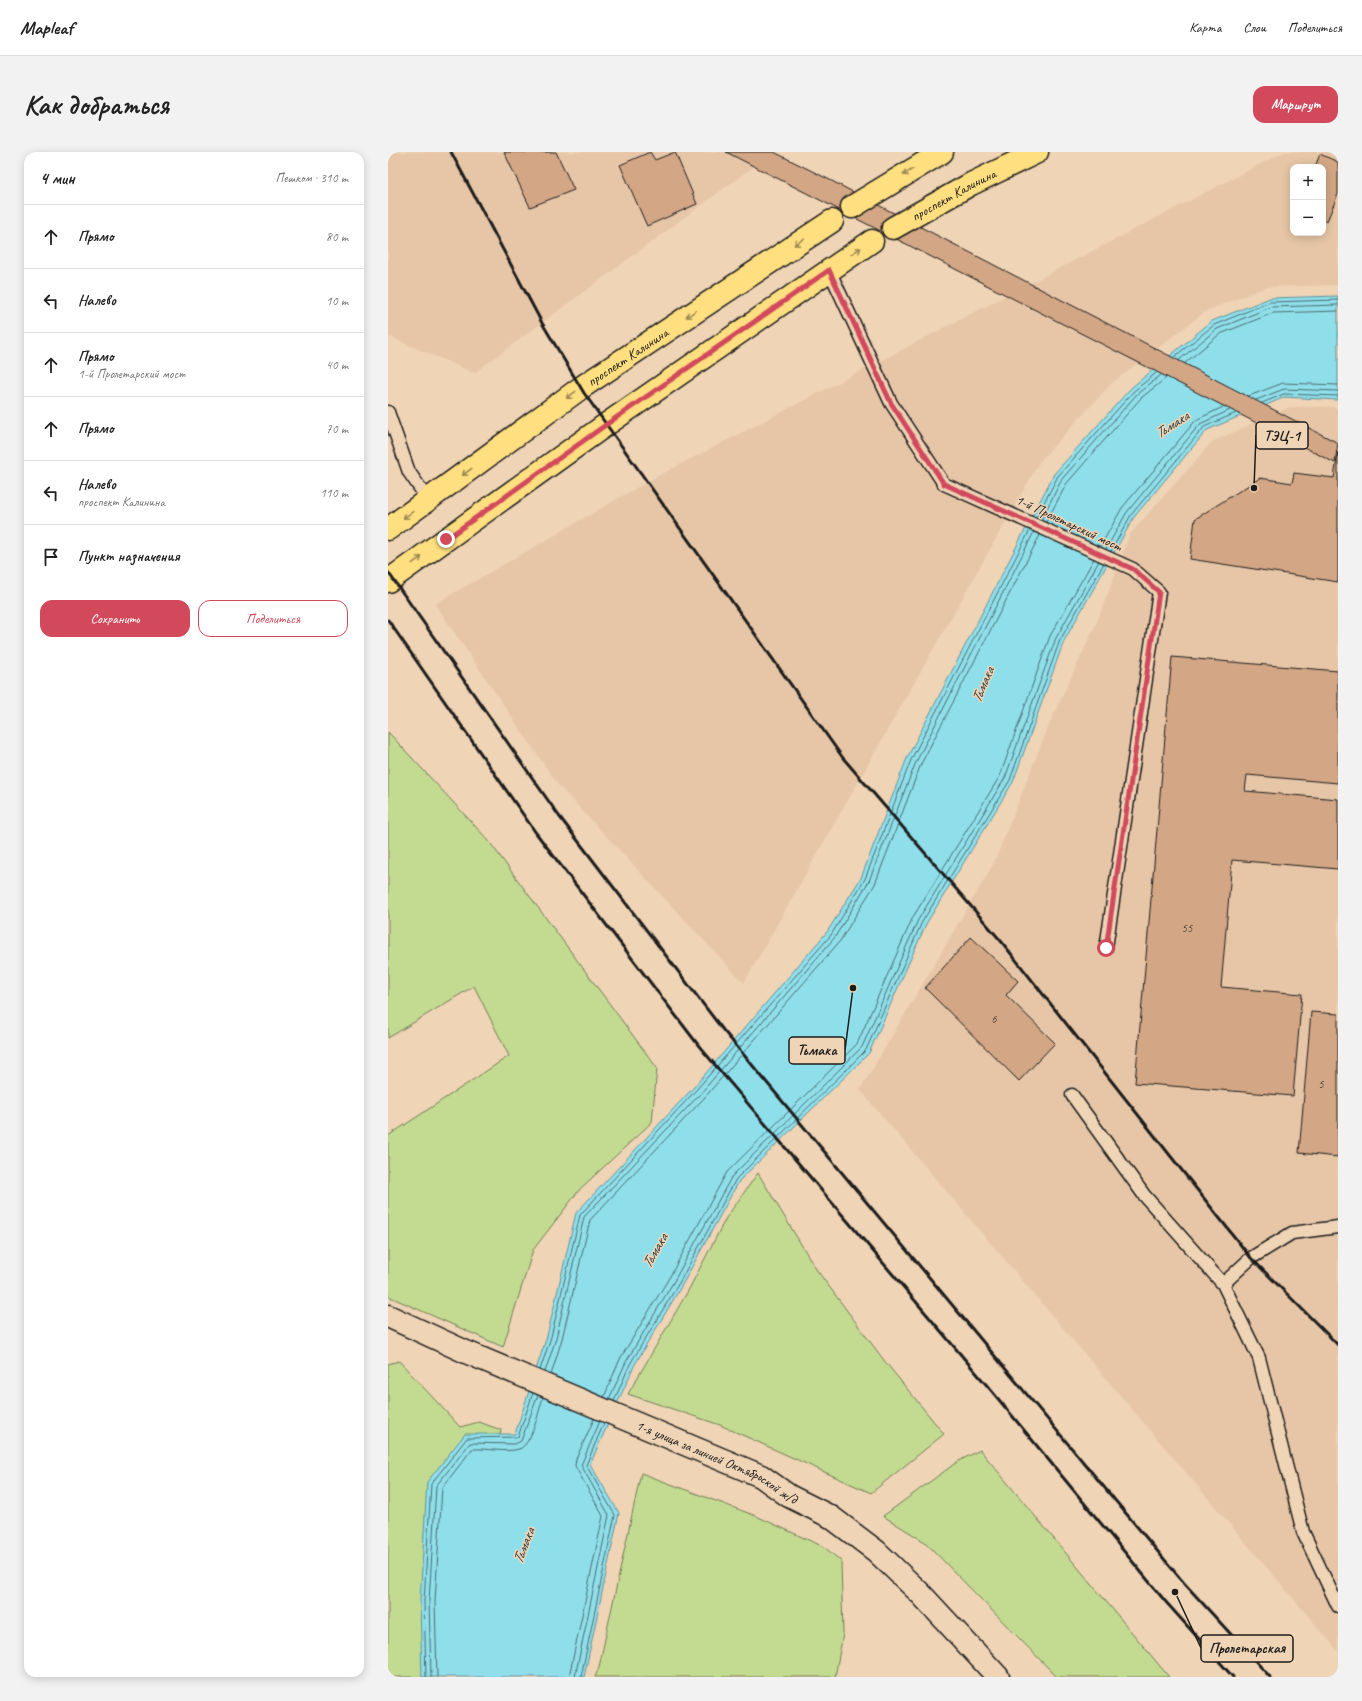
<!DOCTYPE html>
<html lang="ru">
<head>
<meta charset="utf-8">
<style>
	body { margin:0; font-family:Caveat,sans-serif; background:#f2f2f2; color:#222 }
	.controls { position:absolute; right:12px; top:12px; display:grid; overflow:hidden; border-radius:8px; box-shadow:0 2px 10px #0003 }
	.controls button { width:36px; height:36px; display:grid; place-items:center; padding:0; border:0; border-bottom:1px solid #e0e0e0; background:#fff; color:#222; font:20px sans-serif }
	.stop { position:absolute; width:12px; height:12px; margin:-9px; border:3px solid #d1495b; border-radius:50%; background:#fff }
	.stop.end { background:#d1495b; border-color:#fff; box-shadow:0 1px 4px #0008 }
	.list { margin:0; padding:0; list-style:none }
	h2 { display:flex; justify-content:space-between; align-items:center; height:52px; margin:0; padding:0 16px; font-size:17px }
	h2 small { font-size:13px; font-weight:400; color:#767676 }
	.list li { display:grid; grid-template-columns:26px 1fr auto; gap:12px; align-items:center; box-sizing:border-box; height:64px; padding:0 16px; border-top:1px solid #e0e0e0 }
	.list b { display:block; font-size:15px; white-space:nowrap }
	.list p { margin:0; font-size:13px; white-space:nowrap; color:#767676 }
	.list em { font-size:13px; font-style:normal; color:#767676 }
	.actions { display:flex; gap:8px; padding:12px 16px }
	.actions a { flex:1; padding:9px 0; border:1px solid #d1495b; border-radius:12px; text-align:center; font-size:14px; color:#d1495b }
	.actions .main { background:#d1495b; color:#fff }
	.icon { flex:none; width:22px; height:22px; fill:none; stroke:currentColor; stroke-width:2; stroke-linecap:round; stroke-linejoin:round }
	.map { position:relative; flex:none; width:950px; height:1525px; overflow:hidden; border-radius:12px }
	header { display:flex; align-items:center; gap:24px; box-sizing:border-box; height:56px; padding:0 20px; background:#fff; border-bottom:1px solid #e0e0e0 }
	header strong { font-size:19px }
	nav { display:flex; gap:22px; margin-inline-start:auto; font-size:14px }
	.intro { display:flex; align-items:center; justify-content:space-between; box-sizing:border-box; height:96px; padding:0 24px }
	h1 { margin:0; font-size:28px }
	.button { padding:10px 18px; border-radius:12px; background:#d1495b; color:#fff; font-size:14px; font-weight:700 }
	main { display:flex; gap:24px; padding:0 24px }
	aside { flex:1; background:#fff; border-radius:12px; box-shadow:0 2px 10px #0003 }
	.map>svg:first-child { display:block }
	.built { fill:#e7c6a7; fill-rule:evenodd }
	.green { fill:#c3db91; stroke:#707c56 }
	.water { fill:#8fdfeb; stroke:#619198 }
	.lines { fill:none; stroke-linecap:round; stroke-linejoin:round }
	.shore { stroke:#4a6a6f; stroke-width:1 }
	.building { fill:#d3a785; stroke:#1c1c1c }
	.lane-casing { stroke:#1c1c1c; stroke-width:15 }
	.secondary-casing { stroke:#1c1c1c; stroke-width:25 }
	.primary-casing { stroke:#1c1c1c; stroke-width:25 }
	.lane { stroke:#efd4b6; stroke-width:12 }
	.secondary { stroke:#efd4b6; stroke-width:22 }
	.primary { stroke:#ffdf80; stroke-width:22 }
	.rail { stroke:#1c1c1c; stroke-width:3 }
	.oneway { stroke:#998753 }
	.route { stroke:#d1495b; stroke-width:5 }
	.labels { text-anchor:middle; dominant-baseline:central; stroke-width:3; stroke-linejoin:round; paint-order:stroke }
	.number-label { font-size:12px; fill:#4a3f36 }
	.street-label { font-size:14px; fill:#1c1c1c; stroke:#efd4b6 }
	.water-label { font-size:15px; font-style:italic; fill:#334345; stroke:#efd4b6 }
	.leader { fill:none; stroke:#1c1c1c; stroke-width:1.5 }
	.callout-dot { fill:#1c1c1c; stroke:#efd4b6; stroke-width:1.5 }
	.callout { fill:#efd4b6; stroke:#1c1c1c; stroke-width:1.5 }
	.callout-label { font-size:15px; text-anchor:middle; font-weight:bold; fill:#1c1c1c }
</style>
</head>
<body>
<header>
<strong>Mapleaf</strong>
<nav><a>Карта</a><a>Слои</a><a>Поделиться</a></nav>
</header>
<div class="intro"><h1>Как добраться</h1><a class="button">Маршрут</a></div>
<main>
<aside>
<h2>4 мин<small>Пешком · 310 m</small></h2>
<ul class="list">
<li><svg class="icon" aria-label="ahead" viewBox="0 0 24 24"><path d="M12 20V5M6 11l6-6 6 6"/></svg><div><b>Прямо</b></div><em>80 m</em></li>
<li><svg class="icon" aria-label="left" viewBox="0 0 24 24"><path d="M17 20v-9H6M10 6l-5 5 5 5"/></svg><div><b>Налево</b></div><em>10 m</em></li>
<li><svg class="icon" aria-label="ahead" viewBox="0 0 24 24"><path d="M12 20V5M6 11l6-6 6 6"/></svg><div><b>Прямо</b><p>1-й Пролетарский мост</p></div><em>40 m</em></li>
<li><svg class="icon" aria-label="ahead" viewBox="0 0 24 24"><path d="M12 20V5M6 11l6-6 6 6"/></svg><div><b>Прямо</b></div><em>70 m</em></li>
<li><svg class="icon" aria-label="left" viewBox="0 0 24 24"><path d="M17 20v-9H6M10 6l-5 5 5 5"/></svg><div><b>Налево</b><p>проспект Калинина</p></div><em>110 m</em></li>
<li><svg class="icon" aria-label="arrive" viewBox="0 0 24 24"><path d="M6 21V4h12l-3 4 3 4H6"/></svg><div><b>Пункт назначения</b></div></li>
</ul>
<div class="actions"><a class="main">Сохранить</a><a>Поделиться</a></div>
</aside>
<div class="map">
<svg width="950" height="1525" viewBox="0 0 950 1525">
	<rect width="100%" height="100%" fill="#efd4b6"/>
	<filter id="ink" filterUnits="userSpaceOnUse"><feTurbulence type="fractalNoise" baseFrequency=".025" numOctaves="2"/><feDisplacementMap in="SourceGraphic" scale="8" xChannelSelector="R" yChannelSelector="G"/><feConvolveMatrix kernelMatrix="1 2 1 2 8 2 1 2 1" color-interpolation-filters="sRGB"/></filter>
	<g filter="url(#ink)">
		<path class="built" d="M0 0H385L86 221 0 184Z
			M896 0H950V133L878 135 818 159 724 231 652 309 356 831 170 633 47 452 266 326ZM905 15H935V81H905Z
			M902 255H944L950 257V1499L472 938 606 711 663 568 709 470 742 382 824 290Z"/>
		<path class="green" d="M0 580 100 688 269 916 264 970 192 1037 145 1098 115 1195 0 1144V984L121 904 86 834 0 886Z
			M370 1021 428 1117 498 1211 556 1282 483 1341 332 1273 240 1242 300 1139 338 1066Z
			M11 1209 72 1275 91 1270 113 1278 68 1501 45 1525H0V1212Z
			M592 1298 781 1525H669L537 1390 495 1364 569 1310Z
			M253 1321 368 1364 436 1395 453 1409 455 1482 447 1525H207L211 1515Z"/>
		<path class="water" d="M950 144V248L897 245 819 278 746 365 676 489 625 630 538 772 481 901 351 1029 294 1133 246 1214 202 1312 231 1361 196 1525H34L32 1449 39 1330 77 1282H127L159 1184 188 1061 306 935 439 780 473 726 519 606 666 322 743 236 824 169 882 146Z"/>
		<g class="lines">
			<path class="shore" d="M786 205 826 173 882 150 950 148
				M791 208 829 177 883 155 950 153
				M797 211 832 182 885 161 950 159
				M861 244 895 231 950 233
				M868 248 896 237 950 239
				M874 251 896 242 950 244
				M648 366 670 324 746 239 768 221
				M653 368 674 327 749 242 773 223
				M658 370 679 331 753 246 778 226
				M712 395 734 356 808 268 835 255
				M718 397 739 360 812 272 842 258
				M723 399 743 363 816 275 848 261
				M152 1218 163 1185 192 1063 309 937 443 783 477 727 523 608 642 378
				M157 1220 168 1186 196 1065 313 941 447 785 481 729 528 610 646 380
				M163 1223 174 1187 202 1068 317 945 452 789 487 732 533 612 652 383
				M216 1245 232 1207 281 1126 339 1020 469 892 525 765 612 624 662 484 706 407
				M221 1247 238 1210 286 1129 344 1024 474 895 530 768 617 626 668 486 711 409
				M226 1249 242 1212 291 1131 348 1027 478 898 534 770 622 628 672 488 716 411
				M38 1525 36 1449 43 1332 79 1286 130 1285 145 1241
				M43 1525 41 1449 48 1334 82 1291 127 1292 133 1289 150 1243
				M49 1525 47 1449 54 1336 84 1297C99 1296 117 1301 131 1297 144 1293 151 1258 155 1245
				M181 1525 215 1364 187 1314 188 1307 206 1267
				M187 1525 221 1363 193 1313 212 1269
				M193 1525 227 1363 198 1313 216 1271"/>
		</g>
		<path class="building" d="M116 0H168L186 38 142 55Z
			M262 0 267 8 287 0 309 52 259 74 232 13Z
			M338 0H386L438 26 950 291 947 311Z
			M932 2 950 10V42L939 69 935 67V15H927Z
			M950 300V430L802 407 807 367 872 326 904 331 906 321 946 326Z
			M784 505 950 519V631L859 623 857 639 950 647V717L844 708 833 835 914 842 905 944 747 931Z
			M583 785 630 829 618 843 667 891 631 929 537 836Z
			M923 860 950 862V1005L911 1001Z"/>
		<g class="lines">
			<g class="lane-casing">
				<path id="lane" d="M441 118 503 251 556 332 745 417 771 440 718 796
					M0 260 21 320 41 349
					M684 943 756 1043 835 1132 871 1206 915 1380 950 1454
					M835 1132 863 1106 904 1081 950 1075"/>
			</g>
			<g class="secondary-casing">
				<g id="secondary">
					<path id="s1" d="M0 1164 78 1200 373 1324 401 1344 443 1365 488 1399 532 1441 610 1525"/>
				</g>
			</g>
			<g class="primary-casing">
				<g id="primary">
					<path d="M464 55 554 0"/>
					<path id="s2" d="M505 76 583 32 649 0"/>
					<path id="s3" d="M0 377 194 235 444 69"/>
					<path d="M0 429 219 272 484 89"/>
				</g>
			</g>
			<use href="#lane" class="lane"/>
			<use href="#secondary" class="secondary"/>
			<use href="#primary" class="primary"/>
			<path class="rail" d="M63 0 154 171 196 241 455 606 613 789 863 1106 950 1193
				M0 420 171 664 335 878 796 1431 882 1525
				M0 468 148 681 311 894 602 1237 777 1449 845 1525"/>
		</g>
		<defs><path id="oneway-shaft" d="M-6 0H5M1.5-3L5.5 0L1.5 3" fill="none" stroke-width="1.6" stroke-linecap="round" stroke-linejoin="round"/></defs>
		<g class="oneway">
			<use href="#oneway-shaft" transform="translate(520 20) rotate(149)"/>
			<use href="#oneway-shaft" transform="translate(411 90) rotate(146)"/>
			<use href="#oneway-shaft" transform="translate(468 99) rotate(-34)"/>
			<use href="#oneway-shaft" transform="translate(303 162) rotate(146)"/>
			<use href="#oneway-shaft" transform="translate(183 243) rotate(144)"/>
			<use href="#oneway-shaft" transform="translate(79 320) rotate(143)"/>
			<use href="#oneway-shaft" transform="translate(20 363) rotate(145)"/>
			<use href="#oneway-shaft" transform="translate(29 408) rotate(-36)"/>
		</g>
	</g>
	<g class="lines" filter="url(#ink)">
		<path class="route" d="M58 387 219 272 441 118 503 251 556 332 745 417 771 440 718 796"/>
	</g>
	<g class="labels">
		<g class="number-label">
			<text x="799" y="776">55</text>
			<text x="606" y="867">6</text>
			<text x="933" y="932">5</text>
		</g>
		<g class="street-label">
			<text stroke="none"><textPath href="#s2" startOffset="69">проспект Калинина</textPath></text>
			<text stroke="none"><textPath href="#s3" startOffset="295">проспект Калинина</textPath></text>
			<text transform="translate(681 371) rotate(25)">1-й Пролетарский мост</text>
			<text stroke="none"><textPath href="#s1" startOffset="360">1-я улица за линией Октябрьской ж/д</textPath></text>
		</g>
		<g class="water-label">
			<text transform="translate(784 273) rotate(-33)">Тьмака</text>
			<text transform="translate(595 533) rotate(-67)">Тьмака</text>
			<text transform="translate(267 1099) rotate(-60)">Тьмака</text>
			<text transform="translate(136 1394) rotate(-69)">Тьмака</text>
		</g>
	</g>
	<path class="leader" d="M866 336L868 283M465 836L457 898M787 1440L813 1496"/>
	<g class="callout-dot">
		<circle cx="866" cy="336" r="4"/>
		<circle cx="465" cy="836" r="4"/>
		<circle cx="787" cy="1440" r="4"/>
	</g>
	<g class="callout">
		<rect x="868" y="270" width="52" height="27" rx="4"/>
		<rect x="401" y="885" width="56" height="27" rx="4"/>
		<rect x="813" y="1483" width="92" height="27" rx="4"/>
	</g>
	<g class="callout-label">
		<text x="894" y="289">ТЭЦ-1</text>
		<text x="429" y="903">Тьмака</text>
		<text x="859" y="1501">Пролетарская</text>
	</g>
</svg>
<div class="controls">
<button>+</button>
<button>−</button>
</div>
<div class="stop" style="left:718px;top:796px"></div>
<div class="stop end" style="left:58px;top:387px"></div>
</div>
</main>
</body>
</html>
